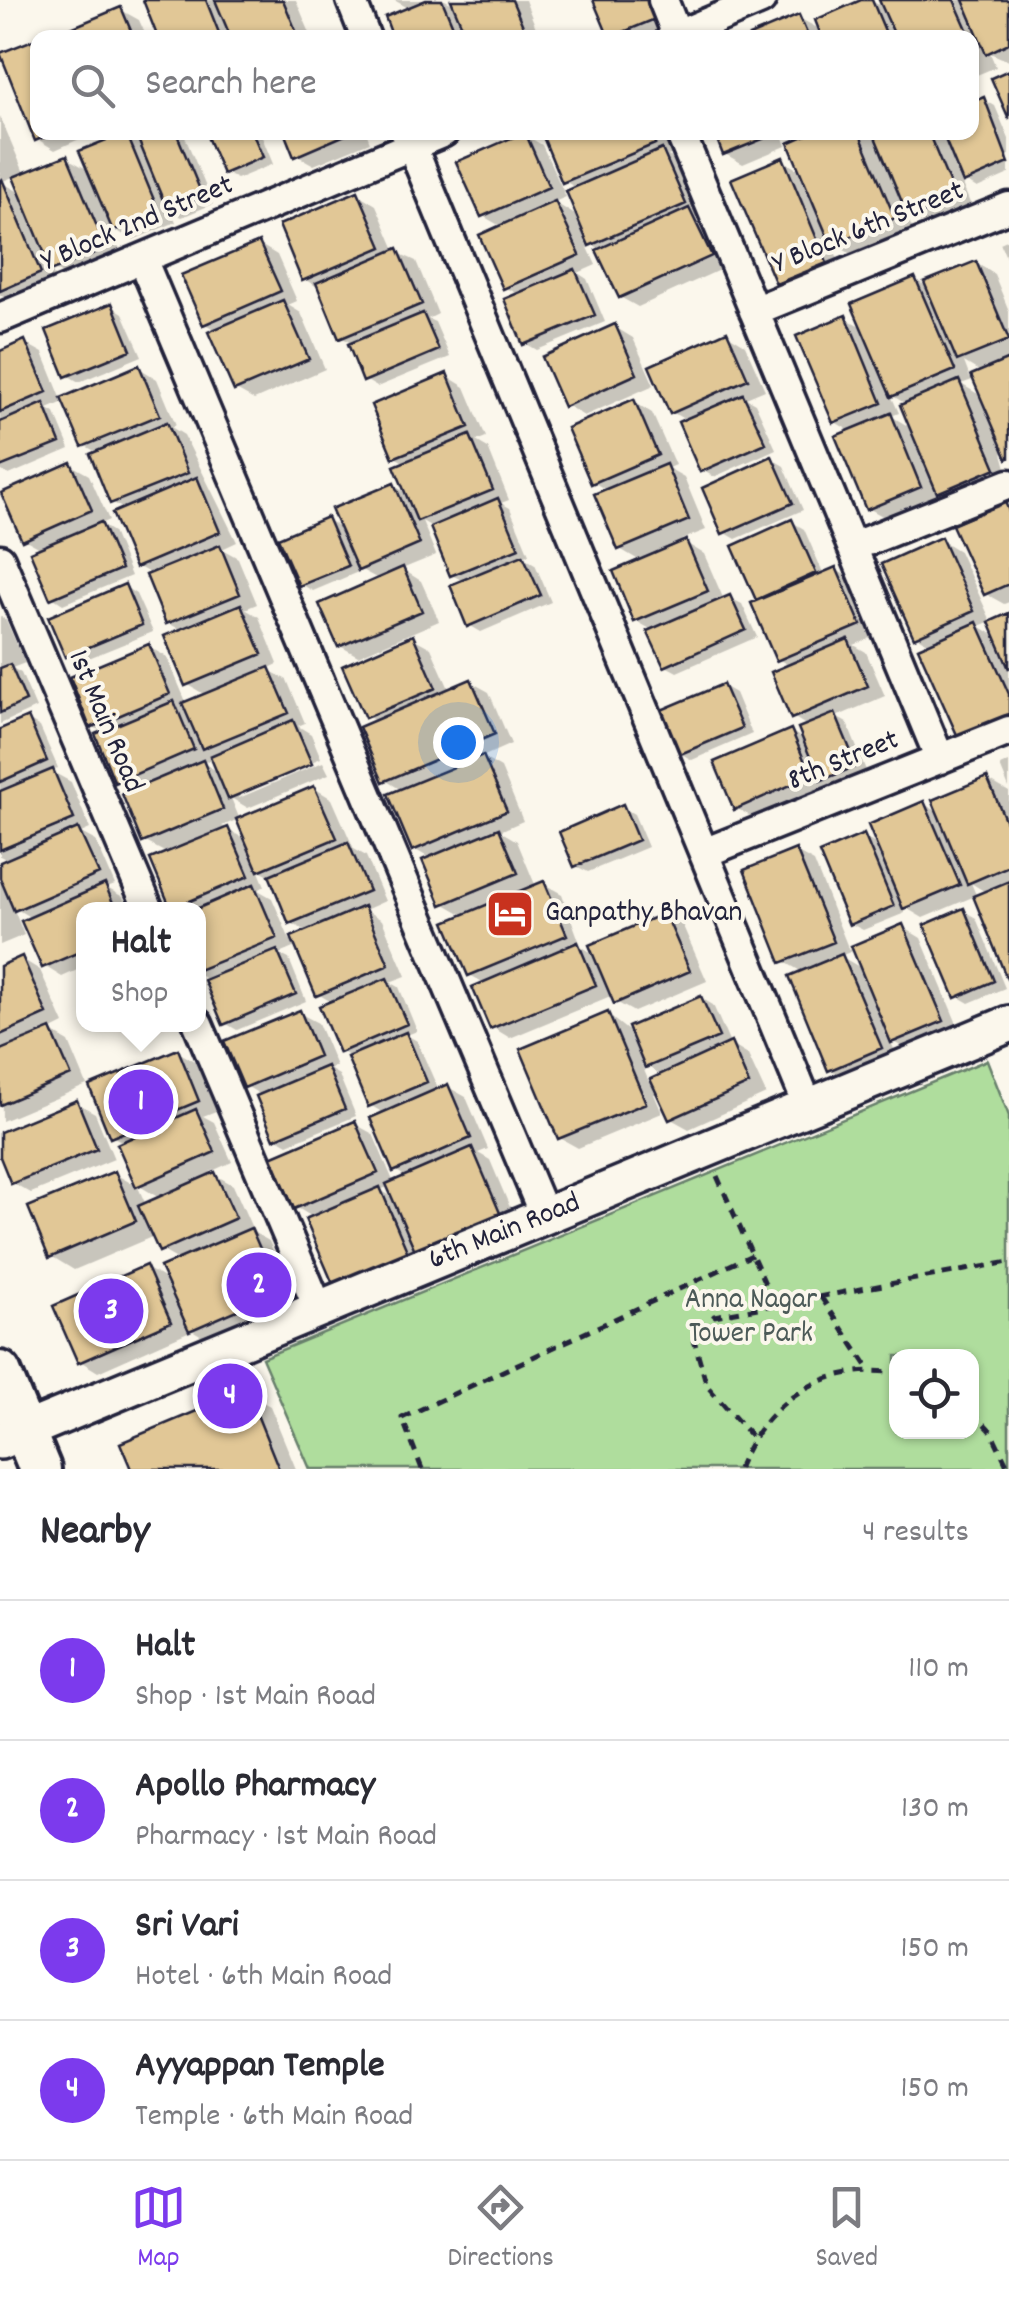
<!DOCTYPE html>
<html lang="en">
<head>
<meta charset="utf-8">
<style>
	body { margin:0; font-family:Dekko,sans-serif; background:#f7f7f7; color:#2b2b33 }
	.controls { position:absolute; right:30px; bottom:30px; display:grid; overflow:hidden; border-radius:20px; box-shadow:0 2px 8px #0004 }
	.controls button { width:90px; height:90px; display:grid; place-items:center; padding:0; border:0; border-bottom:2px solid #e1e1e2; background:#fff; color:#2b2b33; font:50px sans-serif }
	.you { position:absolute; left:458px; top:742px; width:35px; height:35px; margin:-25px; border:8px solid #fff; border-radius:50%; background:#1a73e8; box-shadow:0 0 0 15px #1a73e833 }
	.badge { display:grid; place-items:center; width:65px; height:65px; border-radius:50%; background:#7c3aed; color:#fff; font-size:32px; font-weight:700 }
	.pin { position:absolute; translate:-50% -50%; border:5px solid #fff; box-shadow:0 2px 10px #0006 }
	.popup { position:absolute; left:76px; top:902px; width:130px; height:130px; box-sizing:border-box; display:grid; place-content:center; border-radius:20px; background:#fff; filter:drop-shadow(0 2px 8px #0005); font-size:32px; white-space:nowrap; color:#7c7c81 }
	.popup b { font-size:38px; color:#2b2b33 }
	.popup::after { content:''; position:absolute; left:50%; top:100%; margin-left:-20px; border:20px solid transparent; border-top-color:#fff }
	.list { margin:0; padding:0; list-style:none }
	h2 { display:flex; justify-content:space-between; align-items:center; height:130px; margin:0; padding:0 40px; font-size:42px }
	h2 small { font-size:32px; font-weight:400; color:#7c7c81 }
	.list li { display:grid; grid-template-columns:65px 1fr auto; gap:30px; align-items:center; box-sizing:border-box; height:140px; padding:0 40px; border-top:2px solid #e1e1e2 }
	.list b { display:block; font-size:38px; white-space:nowrap }
	.list p { margin:0; font-size:32px; white-space:nowrap; color:#7c7c81 }
	.list em { font-size:32px; font-style:normal; color:#7c7c81 }
	.icon { flex:none; width:55px; height:55px; fill:none; stroke:currentColor; stroke-width:2; stroke-linecap:round; stroke-linejoin:round }
	.map { position:relative; flex:none; width:1009px; height:1469px; overflow:hidden }
	.search { position:absolute; background:#fff; box-shadow:0 2px 8px #0004; left:30px; right:30px; top:30px; height:110px; display:flex; align-items:center; gap:25px; box-sizing:border-box; padding:0 35px; border-radius:20px; color:#7c7c81; font-size:38px }
	.sheet { height:690px; background:#fff }
	nav { display:flex; justify-content:space-around; align-items:center; box-sizing:border-box; height:140px; border-top:2px solid #e1e1e2; background:#fff; font-size:28px; color:#7c7c81 }
	nav a { display:grid; justify-items:center; gap:5px }
	nav .on { color:#7c3aed }
	.map>svg:first-child { display:block }
	.green { fill:#afdd9d; stroke:#68806c; stroke-width:2.5; fill-rule:evenodd }
	.shadow { fill:#0003; fill-rule:evenodd }
	.building { fill:#e1c796; stroke:#22223b; stroke-width:2.5 }
	.lines { fill:none; stroke-linecap:round; stroke-linejoin:round }
	.minor-casing { stroke:#22223b; stroke-width:35 }
	.tertiary-casing { stroke:#22223b; stroke-width:42 }
	.secondary-casing { stroke:#22223b; stroke-width:48 }
	.path { stroke:#22223b; stroke-width:5; stroke-dasharray:10 8; stroke-linecap:butt }
	.minor { stroke:#fbf7ec; stroke-width:28 }
	.tertiary { stroke:#fbf7ec; stroke-width:35 }
	.secondary { stroke:#fbf7ec; stroke-width:40 }
	.labels { text-anchor:middle; dominant-baseline:central; stroke-width:8; stroke-linejoin:round; paint-order:stroke }
	.street-label { font-size:30px; fill:#22223b; stroke:#fbf7ec }
	.poi-label { font-size:30px; fill:#22223b; stroke:#fbf7ec; text-anchor:start }
	.park-label { font-size:30px; fill:#4c5a58; stroke:#fbf7ec }
</style>
</head>
<body>
<div class="map">
<svg width="1009" height="1469" viewBox="0 0 1009 1469">
	<rect width="100%" height="100%" fill="#fbf7ec"/>
	<filter id="ink" filterUnits="userSpaceOnUse"><feTurbulence type="fractalNoise" baseFrequency=".01" numOctaves="2"/><feDisplacementMap in="SourceGraphic" scale="20" xChannelSelector="R" yChannelSelector="G"/><feConvolveMatrix kernelMatrix="1 2 1 2 8 2 1 2 1" color-interpolation-filters="sRGB"/></filter>
	<g filter="url(#ink)">
		<path class="green" d="M987 1060 1009 1116V1469H310L262 1358ZM896 1356H972V1432H896Z"/>
		<path class="shadow" d="M145 0H296L312 38H161Z
			M394 0H445L456 6 454 0H525L540 38H396L410 9Z
			M596 0H665L676 28 653 38H613Z
			M867 0 885 7 882 0H1009V61L990 53 996 67 972 77V38H753L799 18 823 31Z
			M121 10 139 20 147 38H69Z
			M983 99 995 106 1009 139V174L977 188 959 177 973 210 929 228 906 214 912 228 851 254 831 242 844 273 796 293 778 283 782 160 802 172 810 136 804 132H972V104Z
			M0 116 25 175 67 158 90 171 126 134 142 143 137 132H183L213 204 182 217 172 212 176 222 133 240 110 227 123 258 72 280 50 267 57 284 13 302 0 295ZM15 176 23 194 1 182Z
			M38 132H95L55 150 37 139Z
			M208 132H260L273 164 237 179 225 173Z
			M287 132H366L370 142 314 165 296 155Z
			M544 132H662L672 154 668 156 680 162 702 214 699 216 707 221 728 266 638 307 620 297 599 248 585 241 596 265 578 273 587 279 605 322 537 350 525 343 520 295 505 287 502 227 483 216 524 134 542 145 566 197 554 202 580 218 577 188 564 181Z
			M716 132H781L786 146 743 164 725 154Z
			M358 194 376 205 396 252 416 261 438 314 428 319 435 322 450 357 377 387 365 380 353 344 341 337 321 289 304 279Z
			M1009 239V265L1000 243Z
			M259 244 277 255 297 301 288 305 301 313 325 369 254 400 236 390 218 331 205 324Z
			M976 263 994 274 1009 311V457L1002 453 1009 479 957 501 934 488 938 497 886 518 868 508 852 432 835 422 845 318 864 328 915 280 930 288ZM964 362 982 373 970 378ZM975 379 983 397 961 384ZM891 395 908 405 913 429 891 416 899 413Z
			M112 306 123 313 142 356 79 382 67 375Z
			M615 327 633 338 654 385 584 416 566 405Z
			M727 334 745 345 765 390 746 398 755 403 776 449 714 477 702 470 687 421 672 412Z
			M25 343 43 353 62 400 139 368 157 379 176 425 171 427 184 435 237 542 222 549 238 558 257 604 245 609 259 617 278 664 267 669 287 680 305 723 298 726 311 734 321 758 239 792V798L323 762 329 774 248 808 231 798 240 820 314 788 332 799 354 849 366 856 385 901 365 910 382 920 406 976 390 982 399 987 417 1031 407 1035 417 1041 439 1091 448 1087 466 1097 488 1149 478 1153 490 1160 520 1231 353 1293 335 1283 314 1218 296 1207 355 1124 373 1134 394 1183 408 1178 395 1170 385 1114 370 1105 349 1056 341 1051 333 1003 318 994 298 946 279 954 289 959 306 1001 237 1030 225 1023 206 979 198 974V910L173 907 168 854 144 841 135 792 117 781 104 733 92 726 149 647 167 657 187 704 207 696 187 684 183 631 168 623 153 575 137 566 125 510 112 502 98 453 84 445 66 401 48 409 55 413 70 449 9 475 0 470V353ZM214 758 220 773 203 763ZM239 819 248 841 222 826ZM258 869 273 877 291 923 308 932 290 940 272 898 258 890 265 886ZM390 1186 396 1199 380 1190Z
			M447 376 465 387 486 437 476 441 488 448 509 500 501 503 510 508 529 554 523 557 535 564 551 602 481 632 469 625 465 582 452 575 432 527 422 521 436 555 402 569 421 581 439 621 358 656 340 646 380 580 356 567 358 572 313 591 301 584 327 520 343 529 393 485 408 494 407 464 395 457Z
			M634 402 652 413 675 465 668 468 684 477 706 530 681 540 704 554 724 600 730 598 742 604 757 637 677 672 666 666 654 631 636 621 642 562 620 549 608 491 593 482Z
			M772 459 784 466 803 510 736 539 724 532Z
			M71 465 89 475 109 520 100 524 113 532 131 576 63 604 52 597 42 549 24 539Z
			M1005 504 1009 507V602L1004 604 986 594Z
			M792 522 804 529 824 575 836 570 854 580 878 635 854 645 866 652 885 696 836 717 847 723 867 773 754 818 736 808 791 732 806 740 809 727 793 717 790 666 778 659 763 601 758 598Z
			M941 540 959 551 991 621 979 626 999 638 1009 616V732L960 735 931 645 916 636Z
			M125 587 136 594 153 632 79 662 67 656Z
			M0 616 6 620 25 663 12 668 21 673 36 708 0 724Z
			M413 638 431 648 450 691 471 682 489 692 511 744 482 757 501 768 523 821 500 831 517 841 536 887 544 884 562 894 581 946 595 955 665 916 683 926 707 981 634 1012 616 1002 613 995 510 1038 492 1027 486 984 470 975 466 916 443 903 431 859 414 849 403 791 385 780 377 722 367 716Z
			M723 686 735 693 752 734 692 760 680 753Z
			M28 720 40 727 58 768 51 771 71 782 90 829 81 833 96 841 115 885 107 888 123 897 128 910H84V967L62 977 44 966 33 919 13 907 24 935 0 945V882L6 885 0 865 9 861 0 856V732Z
			M1009 762V788L1000 766Z
			M987 779 1009 792V977L975 896 923 918 901 905 905 913 863 930 851 924 864 837 880 847 924 804 940 813ZM971 883 987 893 977 897Z
			M622 807 634 814 648 847 588 872 576 866Z
			M796 852 814 862 849 950 903 927 921 938 960 1031 911 1052 890 1040 898 1058 848 1080 830 1069 804 973 783 961ZM855 950 863 969 840 956Z
			M964 911 976 918 1005 988 969 1003 957 996Z
			M22 959 40 970 64 1024 50 1031 69 1042 87 1085 2 1121 0 969Z
			M701 998 713 1005 730 1044 748 1055 766 1094 689 1129 671 1119 659 1093 654 1094 662 1113 578 1148 560 1138 608 1015 627 1030ZM641 1063 663 1076 649 1082Z
			M299 1013 318 1023 336 1066 329 1069 339 1075 356 1116 288 1144 276 1137 263 1096 246 1086Z
			M178 1052 196 1062 216 1111 203 1116 214 1122 232 1162 210 1172 233 1185 252 1228 249 1230 269 1241 295 1302 209 1340 185 1326 188 1332 98 1372 80 1361 146 1268 169 1281 180 1261 161 1250 154 1236 74 1270 51 1256 115 1174 138 1187 146 1205 161 1199 138 1185 125 1143 112 1136Z
			M77 1103 95 1113 114 1159 31 1193 13 1183 0 1151V1135Z
			M246 1393 270 1406 296 1469H133Z"/>
		<path class="building" d="M143 0H206L221 38H158Z
			M215 0H283L299 38H231Z
			M426 0H442L458 38H393L385 17Z
			M451 0H512L528 38H467Z
			M593 0H653L660 17 609 38Z
			M861 0H872L888 38H822L815 20Z
			M879 0H954L971 38H896Z
			M963 0H1009V43L986 54Z
			M121 7 134 38H67L64 31Z
			M799 15 809 38H750L749 36Z
			M38 38V132H55L35 141 0 53Z
			M1009 70V119L991 78Z
			M984 97 1009 163 963 183 942 132H972V102Z
			M126 132 159 212 113 231 79 151Z
			M135 132H176L203 197 168 212Z
			M205 132H252L263 157 223 174Z
			M284 132H352L294 157Z
			M525 132 549 187 481 217 456 162Z
			M541 132H650L655 144 562 183Z
			M714 132H768L770 136 723 155Z
			M813 132H859L895 218 831 245 788 143Z
			M873 132H928L956 199 909 219Z
			M662 149 686 204 589 246 566 191Z
			M67 155 106 248 52 271 13 177Z
			M783 157 827 263 776 284 731 179Z
			M2 179 41 273 0 291V180Z
			M358 191 382 247 302 281 279 225Z
			M555 201 580 255 503 289 479 235Z
			M689 208 712 256 619 298 596 250Z
			M259 242 281 291 203 325 181 275Z
			M398 248 422 304 339 339 316 283Z
			M976 261 1009 340 957 361 924 282Z
			M575 269 595 315 523 345 504 299Z
			M915 277 955 370 891 397 851 304Z
			M283 300 309 359 234 391 208 332Z
			M112 303 131 350 65 377 46 330Z
			M423 313 439 350 363 382 348 344Z
			M846 315 882 403 833 423 796 336Z
			M615 324 637 374 564 407 542 357Z
			M727 331 748 379 670 414 649 366Z
			M25 340 47 392 0 412V351Z
			M1009 359V458L1007 459 971 375Z
			M139 365 160 415 82 447 61 398Z
			M447 373 469 427 393 458 371 405Z
			M959 380 996 468 937 493 900 405Z
			M743 394 766 443 700 472 678 422Z
			M634 399 658 455 591 484 567 428Z
			M44 403 60 443 0 467V422Z
			M891 413 921 487 866 510 835 436Z
			M167 422 188 473 110 504 90 454Z
			M470 435 493 490 417 521 394 466Z
			M772 456 793 503 722 534 702 488Z
			M71 462 92 510 22 541 1 493Z
			M666 464 689 520 618 550 594 494Z
			M197 477 220 532 135 568 112 513Z
			M394 483 420 544 358 571 331 509Z
			M498 498 519 548 450 576 430 527Z
			M1005 502 1009 511V584L984 595 952 525Z
			M327 517 348 566 299 586 278 538Z
			M792 519 816 573 756 600 732 546Z
			M101 522 121 569 50 599 30 552Z
			M941 537 974 611 914 638 881 564Z
			M686 540 708 591 634 622 613 571Z
			M220 545 240 594 166 624 146 575Z
			M523 555 541 595 467 627 450 585Z
			M403 567 422 611 338 647 319 604Z
			M836 567 861 625 776 661 751 603Z
			M125 584 142 625 65 657 48 617Z
			M730 595 746 630 664 667 647 631Z
			M241 604 262 654 185 686 164 636Z
			M1009 613V669L989 622Z
			M977 622 1009 694V714L958 737 918 648Z
			M413 635 436 688 365 718 342 666Z
			M848 639 868 686 791 719 771 672Z
			M149 644 170 694 90 728 70 677Z
			M10 664 26 701 0 713V668Z
			M269 667 289 713 202 749 182 703Z
			M471 679 495 734 383 782 359 727Z
			M723 684 742 728 678 755 659 711Z
			M174 701 194 749 115 783 95 734Z
			M835 713 857 766 820 781 798 728Z
			M28 717 47 761 0 782V729Z
			M293 720 312 764 228 799 210 756Z
			M791 729 811 776 734 810 714 762Z
			M483 755 507 811 412 851 388 794Z
			M203 760 223 809 142 843 122 794Z
			M53 769 74 819 0 850V791Z
			M987 777 1009 829V866L967 884 932 800Z
			M314 786 337 838 258 871 236 819Z
			M924 801 960 885 903 909 868 825Z
			M623 804 638 840 574 867 559 832Z
			M228 827 249 876 171 909 150 859Z
			M78 828 99 874 14 911 0 878V862Z
			M499 828 518 873 441 905 422 860Z
			M864 834 894 906 849 925 819 853Z
			M348 842 369 891 289 924 269 875Z
			M796 849 834 942 781 963 744 870Z
			M544 881 567 935 468 976 445 922Z
			M1009 881V978L1007 979 973 896Z
			M105 884 116 910H84V950L42 968 21 921Z
			M254 884 277 938 198 970V910H194Z
			M364 906 389 965 316 996 291 937Z
			M964 908 994 981 955 998 924 925Z
			M665 913 690 971 614 1004 589 945Z
			M903 924 944 1021 891 1043 851 946Z
			M578 942 596 985 490 1029 472 987Z
			M277 950 296 994 223 1025 204 980Z
			M842 954 882 1048 828 1071 789 976Z
			M22 956 47 1014 0 1035V966Z
			M387 978 407 1024 339 1053 319 1006Z
			M701 996 719 1037 645 1068 628 1027Z
			M300 1010 319 1056 244 1088 224 1041Z
			M608 1012 646 1103 558 1139 520 1049Z
			M51 1029 71 1075 0 1105V1050Z
			M406 1032 427 1082 368 1107 347 1057Z
			M731 1042 749 1084 669 1120 650 1079Z
			M178 1049 199 1101 110 1138 89 1086Z
			M327 1066 345 1109 274 1139 256 1096Z
			M448 1084 471 1138 393 1172 370 1118Z
			M77 1100 97 1149 11 1184 0 1157V1132Z
			M196 1109 215 1152 136 1187 117 1144Z
			M355 1121 378 1173 294 1209 271 1157Z
			M472 1147 503 1220 418 1257 386 1184Z
			M115 1171 136 1221 49 1258 28 1207Z
			M215 1172 236 1218 159 1252 138 1206Z
			M380 1187 408 1253 333 1284 305 1219Z
			M251 1228 279 1292 189 1331 160 1267Z
			M146 1265 171 1322 78 1363 53 1306Z
			M247 1390 279 1469H131L120 1443Z"/>
		<g class="lines">
			<g class="minor-casing">
				<path id="minor" d="M351 0 366 38
					M663 0 677 35
					M671 38 761 0
					M406 132 809 1108
					M680 132 940 759
					M142 259 545 1217
					M754 311 1009 207
					M0 318 444 132
					M852 547 1009 484
					M0 559 149 910
					M704 853 1009 731
					M198 1024 319 1310"/>
			</g>
			<g class="tertiary-casing">
				<path id="tertiary" d="M0 1441 1009 1024"/>
			</g>
			<g class="secondary-casing">
				<path id="secondary" d="M0 1372 40 1469"/>
			</g>
			<path class="path" d="M717 1176 775 1306
				M821 1297 869 1369
				M972 1411 991 1431 1009 1469
				M751 1436 707 1386 694 1340 714 1316 1009 1262
				M422 1469 402 1418 752 1255
				M738 1469C765 1402 823 1362 896 1373"/>
			<use href="#minor" class="minor"/>
			<use href="#tertiary" class="tertiary"/>
			<use href="#secondary" class="secondary"/>
		</g>
	</g>
	<defs>
		<g id="hotel-square" transform="scale(2.5)"><rect x="-9" y="-9" width="18" height="18" rx="4" fill="#c8321e" stroke="#fbf7ec"/><path d="M-6-4.5h1.5V1H6V5H4.5V3h-9V5H-6ZM-4 0a1.8 1.8 0 1 1 3.6 0ZM.5 0V-2.5h3Q6-2.5 6 0Z" fill="#fff"/></g>
	</defs>
	<g fill-rule="evenodd">
		<use href="#hotel-square" x="510" y="914"/>
	</g>
	<g class="labels">
		<g class="street-label">
			<text transform="translate(138 225) rotate(-23)">Y Block 2nd Street</text>
			<text transform="translate(869 229) rotate(-22)">Y Block 6th Street</text>
			<text transform="translate(104 722) rotate(67)">1st Main Road</text>
			<text transform="translate(844 762) rotate(-22)">8th Street</text>
			<text transform="translate(505 1233) rotate(-22)">6th Main Road</text>
		</g>
		<g class="poi-label">
			<text x="545" y="914">Ganpathy Bhavan</text>
		</g>
		<g class="park-label">
			<text x="751" y="1301">Anna Nagar<tspan x="751" dy="34">Tower Park</tspan></text>
		</g>
	</g>
</svg>
<div class="controls">
<button><svg class="icon" aria-label="locate" viewBox="0 0 24 24"><circle cx="12" cy="12" r="6"/><path d="M12 2v4M12 18v4M2 12h4M18 12h4"/></svg></button>
</div>
<div class="you"></div>
<div class="pin badge" style="left:141px;top:1102px">1</div>
<div class="popup"><b>Halt</b>Shop</div>
<div class="pin badge" style="left:259px;top:1285px">2</div>
<div class="pin badge" style="left:111px;top:1311px">3</div>
<div class="pin badge" style="left:230px;top:1396px">4</div>
<div class="search"><svg class="icon" aria-label="search" viewBox="0 0 24 24"><circle cx="10" cy="10" r="6"/><path d="M15 15l6 6"/></svg>Search here</div>
</div>
<section class="sheet">
<h2>Nearby<small>4 results</small></h2>
<ul class="list">
<li><span class="badge">1</span><div><b>Halt</b><p>Shop · 1st Main Road</p></div><em>110 m</em></li>
<li><span class="badge">2</span><div><b>Apollo Pharmacy</b><p>Pharmacy · 1st Main Road</p></div><em>130 m</em></li>
<li><span class="badge">3</span><div><b>Sri Vari</b><p>Hotel · 6th Main Road</p></div><em>150 m</em></li>
<li><span class="badge">4</span><div><b>Ayyappan Temple</b><p>Temple · 6th Main Road</p></div><em>150 m</em></li>
</ul>
</section>
<nav>
<a class="on"><svg class="icon" aria-label="map" viewBox="0 0 24 24"><path d="M3 6l6-2 6 2 6-2v14l-6 2-6-2-6 2zM9 4v14M15 6v14"/></svg>Map</a>
<a><svg class="icon" aria-label="directions" viewBox="0 0 24 24"><path d="M12 3l9 9-9 9-9-9zM9 14v-3h6M13 9l2 2-2 2"/></svg>Directions</a>
<a><svg class="icon" aria-label="saved" viewBox="0 0 24 24"><path d="M7 4h10v16l-5-4-5 4z"/></svg>Saved</a>
</nav>
</body>
</html>
